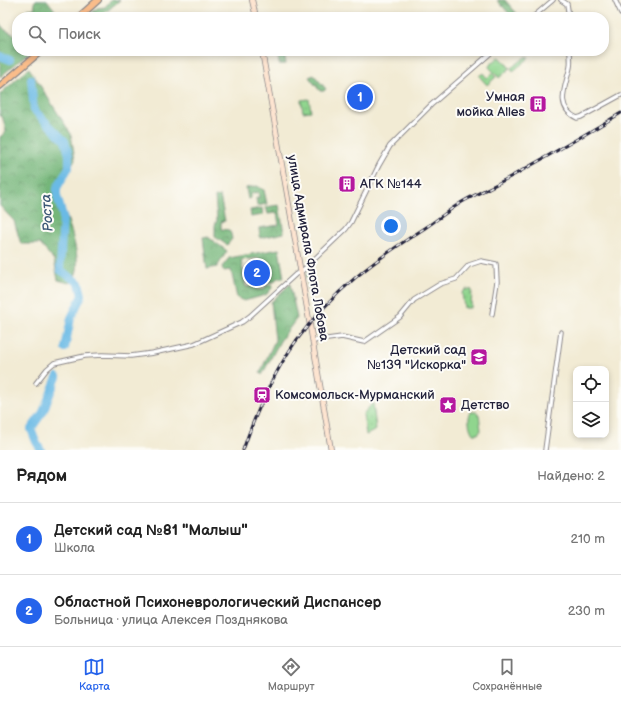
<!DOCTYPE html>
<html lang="ru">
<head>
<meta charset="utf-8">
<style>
	body { margin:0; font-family:"Balsamiq Sans",sans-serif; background:#f6f6f6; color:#222 }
	.controls { position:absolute; right:12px; bottom:12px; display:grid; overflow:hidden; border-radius:8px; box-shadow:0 2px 6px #0003 }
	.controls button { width:36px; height:36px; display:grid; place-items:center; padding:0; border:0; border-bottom:1px solid #e0e0e0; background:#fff; color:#222; font:20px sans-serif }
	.you { position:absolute; left:391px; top:226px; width:14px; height:14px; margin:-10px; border:3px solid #fff; border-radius:50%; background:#1a73e8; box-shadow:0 0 0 6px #1a73e833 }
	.badge { display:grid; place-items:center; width:26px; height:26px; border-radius:50%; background:#2563eb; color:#fff; font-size:13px; font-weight:700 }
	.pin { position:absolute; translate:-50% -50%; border:2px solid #fff; box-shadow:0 1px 4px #0006 }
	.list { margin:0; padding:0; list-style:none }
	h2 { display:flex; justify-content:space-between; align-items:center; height:52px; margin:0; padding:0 16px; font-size:17px }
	h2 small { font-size:13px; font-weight:400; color:#767676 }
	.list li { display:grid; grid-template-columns:26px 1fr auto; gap:12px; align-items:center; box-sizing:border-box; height:72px; padding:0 16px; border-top:1px solid #e0e0e0 }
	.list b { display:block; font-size:15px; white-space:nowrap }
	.list p { margin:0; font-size:13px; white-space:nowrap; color:#767676 }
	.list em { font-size:13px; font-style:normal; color:#767676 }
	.icon { flex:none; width:22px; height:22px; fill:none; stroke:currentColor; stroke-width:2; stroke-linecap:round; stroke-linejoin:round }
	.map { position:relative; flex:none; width:621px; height:450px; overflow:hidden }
	.search { position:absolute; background:#fff; box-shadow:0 2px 6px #0003; left:12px; right:12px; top:12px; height:44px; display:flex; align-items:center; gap:10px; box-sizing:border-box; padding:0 14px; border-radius:16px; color:#767676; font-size:15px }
	.sheet { height:196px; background:#fff }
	nav { display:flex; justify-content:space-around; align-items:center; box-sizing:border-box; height:56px; border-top:1px solid #e0e0e0; background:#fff; font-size:11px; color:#767676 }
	nav a { display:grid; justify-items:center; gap:2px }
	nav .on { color:#2563eb }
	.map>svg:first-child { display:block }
	.grass { fill:url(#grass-tufts); stroke:#597c64 }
	.forest { fill:url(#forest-crowns); stroke:#4b6c5a }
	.park { fill:url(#park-dots); stroke:#597c64 }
	.pitch { fill:#90d58e; stroke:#597c64 }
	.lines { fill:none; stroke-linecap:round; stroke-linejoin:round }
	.river { stroke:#6abae5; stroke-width:8 }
	.street-casing { stroke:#8a8688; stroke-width:5.5 }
	.secondary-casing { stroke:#8a8688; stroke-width:6 }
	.primary-casing { stroke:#8a8688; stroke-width:8 }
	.street { stroke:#fff; stroke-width:3.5 }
	.secondary { stroke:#fde4d0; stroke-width:4.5 }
	.primary { stroke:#f9bc8a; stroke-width:5.5 }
	.rail-casing { stroke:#22223b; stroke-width:3 }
	.rail { stroke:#fdfcf7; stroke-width:1.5; stroke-dasharray:4.5; stroke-linecap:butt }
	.labels { text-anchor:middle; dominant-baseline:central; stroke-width:4; stroke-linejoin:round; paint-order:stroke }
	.poi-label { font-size:13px; fill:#22223b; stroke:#fdfcf7; text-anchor:start }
	.street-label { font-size:13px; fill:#22223b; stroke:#fdfcf7 }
	.water-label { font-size:14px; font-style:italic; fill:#3b5776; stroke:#fdfcf7 }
</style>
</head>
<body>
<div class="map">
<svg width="621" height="450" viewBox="0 0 621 450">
	<defs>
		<pattern id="grass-tufts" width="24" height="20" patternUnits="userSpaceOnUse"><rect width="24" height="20" fill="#90d58e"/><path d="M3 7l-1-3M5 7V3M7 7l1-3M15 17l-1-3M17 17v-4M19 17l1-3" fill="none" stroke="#7cb77b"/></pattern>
		<pattern id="forest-crowns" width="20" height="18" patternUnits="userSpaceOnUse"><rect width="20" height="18" fill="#74b679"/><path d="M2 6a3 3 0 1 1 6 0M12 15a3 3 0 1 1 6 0" fill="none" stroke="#5f9464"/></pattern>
		<pattern id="park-dots" width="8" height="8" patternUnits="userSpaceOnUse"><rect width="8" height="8" fill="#90d58e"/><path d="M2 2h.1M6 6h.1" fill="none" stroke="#7cb77b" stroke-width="1.8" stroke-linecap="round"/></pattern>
	</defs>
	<rect width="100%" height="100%" fill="#fdfcf7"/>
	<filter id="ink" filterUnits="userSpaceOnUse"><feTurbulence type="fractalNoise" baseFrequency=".025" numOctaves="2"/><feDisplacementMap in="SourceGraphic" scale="8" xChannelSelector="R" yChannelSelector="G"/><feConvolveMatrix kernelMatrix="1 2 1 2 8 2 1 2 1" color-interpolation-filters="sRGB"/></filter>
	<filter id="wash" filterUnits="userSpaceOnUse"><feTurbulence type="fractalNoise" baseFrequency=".012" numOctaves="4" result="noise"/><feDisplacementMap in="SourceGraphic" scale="16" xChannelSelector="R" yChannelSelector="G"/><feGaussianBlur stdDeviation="0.9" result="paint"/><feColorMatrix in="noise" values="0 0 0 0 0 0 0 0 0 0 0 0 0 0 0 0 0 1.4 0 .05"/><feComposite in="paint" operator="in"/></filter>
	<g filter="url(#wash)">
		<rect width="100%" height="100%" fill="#f2ebd4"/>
		<path class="grass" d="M499 57 501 58 510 68 499 78 489 67V66Z
			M526 57 529 58 513 71 511 68Z
			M483 73 487 78 492 73 496 77 487 85 479 76Z"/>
		<path class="forest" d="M36 0H47L57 13 56 17H29L28 9 35 8 34 2Z
			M111 0H120L100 17H87L97 8 105 7Z
			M497 0H505L520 17H512Z
			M0 24 5 30 17 36V51H31L0 77Z
			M277 51H284L286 64H279Z
			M29 68 71 134 75 160 58 190C64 211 80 249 77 270 76 276 73 279 69 283L58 280 54 260 40 244H21L14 221 0 206V137L6 132 3 119 0 115V94Z
			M314 75 326 89 324 91H320L309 77Z
			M257 186 264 190 267 204 257 206 256 198H259L258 192 251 194V198L248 199 246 188Z
			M220 196 225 221 221 222V229L229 230 231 234 232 239 227 245 215 237V225L217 220 215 197Z
			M279 205 284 233 260 238 259 228 279 225 277 213 268 214 266 207Z
			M262 208 263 215 251 217 250 210Z
			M208 237 227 251 217 267 207 269 203 238Z
			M279 249 284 278H277L274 282H268L265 285C264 279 267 274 266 268H262L260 258 241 260 246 287 254 286 257 290 264 289 266 286 272 284V288L266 295 244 301 237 298 231 270 223 271 222 267 229 258Z
			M310 272 313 290 310 295 306 274Z
			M290 284 297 318 280 341 262 375 260 373 275 340 271 302Z"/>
		<path class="park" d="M309 99 311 111 303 112 301 100Z
			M466 289 472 290 471 308H464L462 293Z
			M373 403 376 430 366 435 363 414Z"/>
		<path class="pitch" d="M471 412H477L479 415 481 430 478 434H473C469 429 467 417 471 412Z"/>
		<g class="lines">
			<path class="river" d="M0 56 10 60
				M31 79 34 110 65 141 69 155V167L57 188V196L63 216 60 270 79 283 82 295 71 318 65 348
				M41 450 36 442 31 429 43 412 57 377"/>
		</g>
	</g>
	<g filter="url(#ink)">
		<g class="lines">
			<g class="street-casing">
				<path id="street" d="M561 0 567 4 569 17
					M615 0 621 13
					M533 17 553 0
					M570 51C570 56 571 62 570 67 566 86 554 107 577 118L581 117 621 95
					M313 341 342 337 364 342 400 317 414 300 440 284 456 279 469 265 481 261 496 264 497 282 492 314
					M36 383 47 369 54 363 85 356 102 355 131 356 153 353 194 344 242 322 250 316 296 274 301 272 346 229 351 222 379 165 390 146 431 105 493 51
					M545 450 561 332"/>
			</g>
			<g class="secondary-casing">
				<path id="secondary" d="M252 0 256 17
					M262 51 307 308 331 450"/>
			</g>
			<g class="primary-casing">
				<path id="primary" d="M79 17 98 0
					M0 86 41 51"/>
			</g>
			<use href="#street" class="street"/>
			<use href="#secondary" class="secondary"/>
			<use href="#primary" class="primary"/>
			<g class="rail-casing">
				<path id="rail" d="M243 450C256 412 273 374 296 341 333 291 373 261 425 228 437 220 449 210 462 202 482 191 502 182 521 171 555 152 588 133 621 113"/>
			</g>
			<use href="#rail" class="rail"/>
		</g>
	</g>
	<defs>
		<g id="building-square" transform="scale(0.9)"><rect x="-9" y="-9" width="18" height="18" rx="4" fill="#b5179e" stroke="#fdfcf7"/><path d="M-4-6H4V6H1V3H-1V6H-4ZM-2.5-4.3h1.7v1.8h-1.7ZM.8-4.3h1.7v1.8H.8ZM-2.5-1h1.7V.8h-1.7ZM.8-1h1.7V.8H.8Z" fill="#fff"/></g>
		<g id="school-square" transform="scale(0.9)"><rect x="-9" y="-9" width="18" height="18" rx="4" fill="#b5179e" stroke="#fdfcf7"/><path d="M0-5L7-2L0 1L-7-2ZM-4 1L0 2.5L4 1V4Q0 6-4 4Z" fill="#fff"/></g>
		<g id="station-square" transform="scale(0.9)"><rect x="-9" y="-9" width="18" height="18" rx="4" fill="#b5179e" stroke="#fdfcf7"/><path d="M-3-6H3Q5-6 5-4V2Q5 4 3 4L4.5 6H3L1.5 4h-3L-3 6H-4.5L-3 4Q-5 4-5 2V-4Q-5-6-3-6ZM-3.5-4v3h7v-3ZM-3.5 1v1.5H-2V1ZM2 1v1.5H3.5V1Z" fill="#fff"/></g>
		<g id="sight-square" transform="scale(0.9)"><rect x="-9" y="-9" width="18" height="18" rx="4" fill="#b5179e" stroke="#fdfcf7"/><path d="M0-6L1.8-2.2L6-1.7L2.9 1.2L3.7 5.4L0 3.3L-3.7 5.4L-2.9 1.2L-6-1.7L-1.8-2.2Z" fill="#fff"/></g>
	</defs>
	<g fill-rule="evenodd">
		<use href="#building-square" x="538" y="104"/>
		<use href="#building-square" x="347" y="184"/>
		<use href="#school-square" x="479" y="357"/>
		<use href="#station-square" x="262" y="395"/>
		<use href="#sight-square" x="448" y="405"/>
	</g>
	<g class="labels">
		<g class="poi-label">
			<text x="525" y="97" text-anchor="end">Умная<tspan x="525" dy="15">мойка Alles</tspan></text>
			<text x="360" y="184">АГК №144</text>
			<text x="466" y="350" text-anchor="end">Детский сад<tspan x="466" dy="15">№139 "Искорка"</tspan></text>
			<text x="275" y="395">Комсомольск-Мурманский</text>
			<text x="461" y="405">Детство</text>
		</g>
		<g class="street-label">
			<text transform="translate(308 248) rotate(80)">улица Адмирала Флота Лобова</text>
		</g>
		<g class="water-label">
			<text transform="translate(47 213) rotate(-94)">Роста</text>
		</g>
	</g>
</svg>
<div class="controls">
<button><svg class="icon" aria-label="locate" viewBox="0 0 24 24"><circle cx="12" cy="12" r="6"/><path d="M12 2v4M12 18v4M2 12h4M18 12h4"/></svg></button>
<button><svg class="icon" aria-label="layers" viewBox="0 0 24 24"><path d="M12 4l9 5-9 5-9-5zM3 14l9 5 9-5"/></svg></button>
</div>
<div class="you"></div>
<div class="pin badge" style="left:360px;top:97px">1</div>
<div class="pin badge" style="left:257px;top:273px">2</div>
<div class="search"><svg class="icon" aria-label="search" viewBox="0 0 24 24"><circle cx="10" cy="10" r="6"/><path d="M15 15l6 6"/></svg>Поиск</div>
</div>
<section class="sheet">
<h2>Рядом<small>Найдено: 2</small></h2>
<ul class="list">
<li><span class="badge">1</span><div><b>Детский сад №81 &quot;Малыш&quot;</b><p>Школа</p></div><em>210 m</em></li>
<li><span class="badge">2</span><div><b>Областной Психоневрологический Диспансер</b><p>Больница · улица Алексея Позднякова</p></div><em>230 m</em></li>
</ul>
</section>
<nav>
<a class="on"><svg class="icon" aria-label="map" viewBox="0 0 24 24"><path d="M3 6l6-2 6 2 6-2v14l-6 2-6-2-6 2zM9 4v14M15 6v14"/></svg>Карта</a>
<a><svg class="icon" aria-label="directions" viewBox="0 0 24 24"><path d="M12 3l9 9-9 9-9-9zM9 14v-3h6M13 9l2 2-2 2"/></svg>Маршрут</a>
<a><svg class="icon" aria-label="saved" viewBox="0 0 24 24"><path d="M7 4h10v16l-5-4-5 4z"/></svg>Сохранённые</a>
</nav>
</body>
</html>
